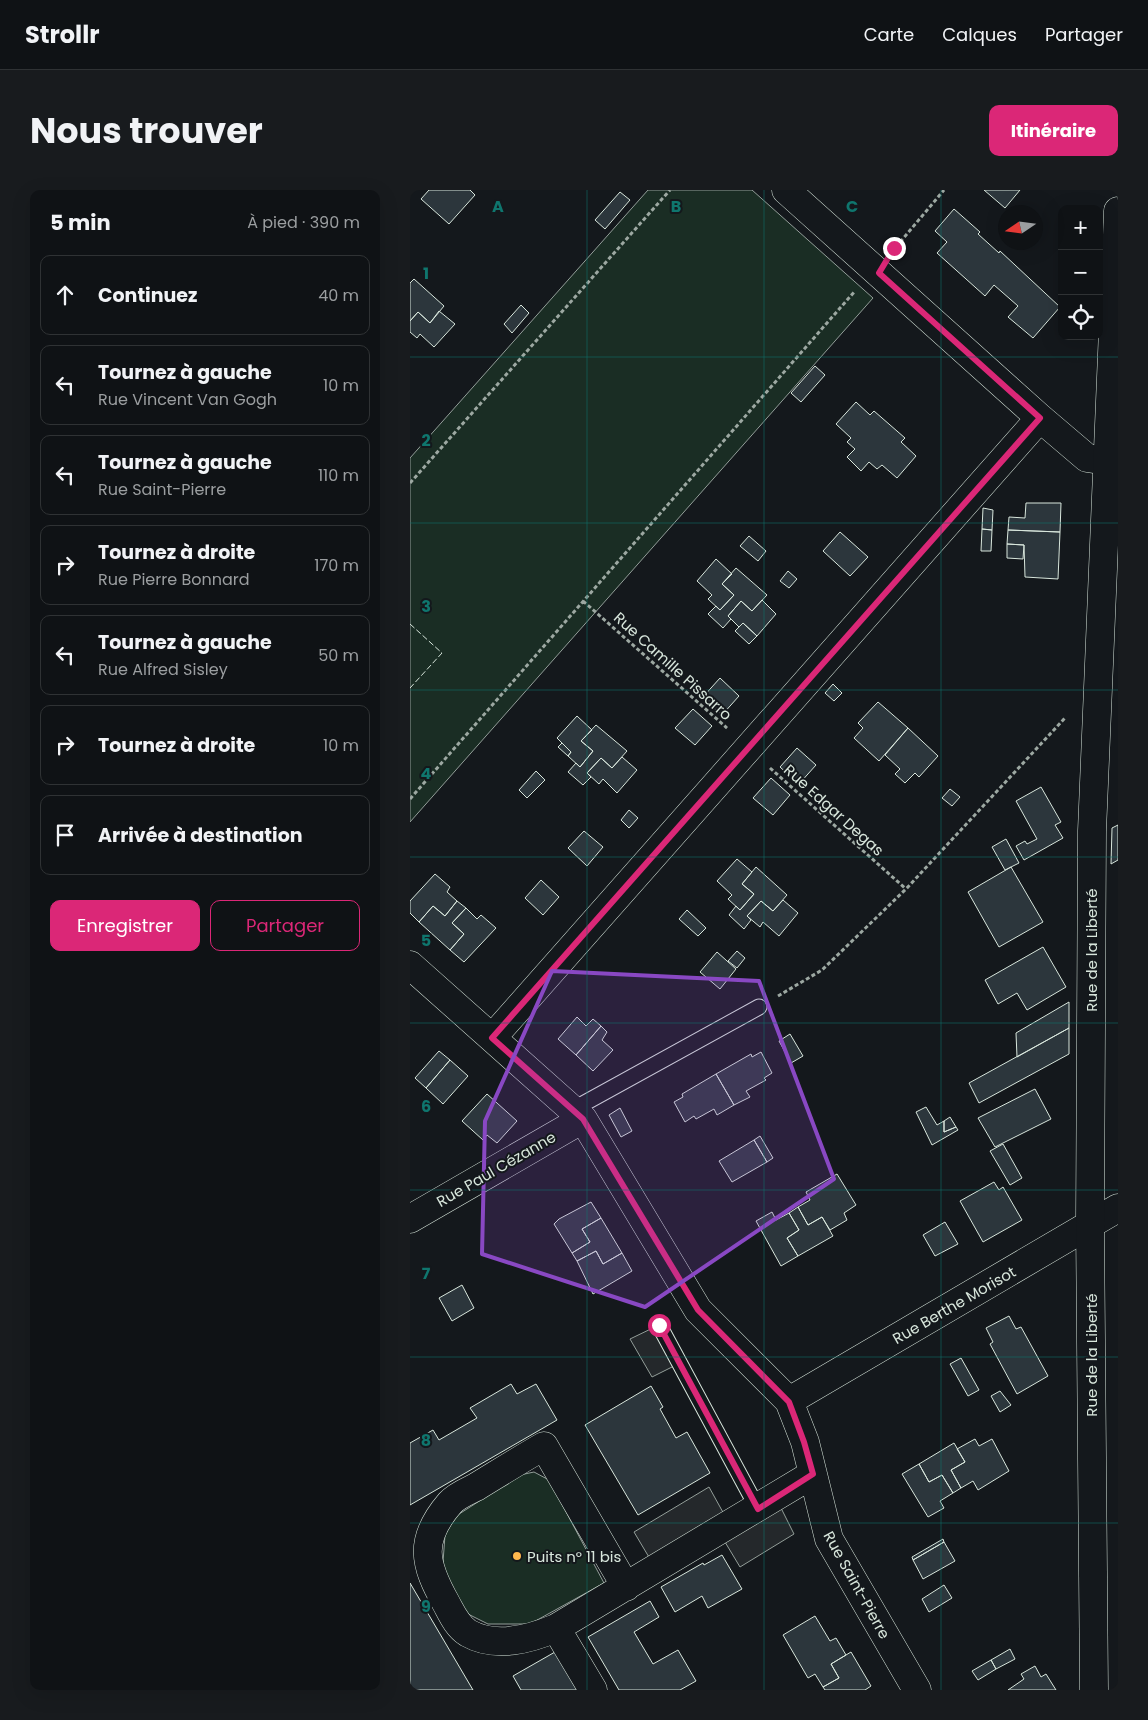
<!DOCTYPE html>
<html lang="fr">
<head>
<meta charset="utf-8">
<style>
	body { margin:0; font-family:Poppins,sans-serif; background:#181b1e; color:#f1f3f6 }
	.controls { position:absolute; right:15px; top:15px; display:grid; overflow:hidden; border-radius:10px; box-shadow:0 5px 20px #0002 }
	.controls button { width:45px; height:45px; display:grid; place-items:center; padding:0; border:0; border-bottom:1px solid #2f3234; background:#0f1215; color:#f1f3f6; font:25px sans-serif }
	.compass { position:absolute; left:588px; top:15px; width:45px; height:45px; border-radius:50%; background:#0f1215; box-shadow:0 5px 20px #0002; rotate:257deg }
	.stop { position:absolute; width:15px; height:15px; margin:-11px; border:4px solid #db2777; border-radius:50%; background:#fff }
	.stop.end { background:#db2777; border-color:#fff; box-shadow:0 1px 5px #0008 }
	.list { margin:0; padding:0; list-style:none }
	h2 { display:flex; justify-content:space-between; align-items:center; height:65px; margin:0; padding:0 20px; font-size:21px }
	h2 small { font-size:16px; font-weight:400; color:#9b9ea0 }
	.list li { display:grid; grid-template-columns:32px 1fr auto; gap:15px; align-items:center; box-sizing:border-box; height:80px; margin:0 10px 10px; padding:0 10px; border:1px solid #2f3234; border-radius:10px }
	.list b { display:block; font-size:19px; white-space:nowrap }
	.list p { margin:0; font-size:16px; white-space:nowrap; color:#9b9ea0 }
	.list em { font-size:16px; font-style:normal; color:#9b9ea0 }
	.actions { display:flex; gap:10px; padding:15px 20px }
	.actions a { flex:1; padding:11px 0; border:1px solid #db2777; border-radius:10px; text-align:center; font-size:18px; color:#db2777 }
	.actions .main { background:#db2777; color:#fff }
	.icon { flex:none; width:28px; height:28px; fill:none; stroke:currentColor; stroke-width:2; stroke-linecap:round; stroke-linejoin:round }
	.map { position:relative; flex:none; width:708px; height:1500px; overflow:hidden; border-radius:10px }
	header { display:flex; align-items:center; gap:30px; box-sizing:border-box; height:70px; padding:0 25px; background:#0f1215; border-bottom:1px solid #2f3234 }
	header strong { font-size:24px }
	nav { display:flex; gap:28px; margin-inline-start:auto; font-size:18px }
	.intro { display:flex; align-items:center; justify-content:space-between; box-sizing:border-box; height:120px; padding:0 30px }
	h1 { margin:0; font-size:35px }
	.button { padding:12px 22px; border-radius:10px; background:#db2777; color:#fff; font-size:18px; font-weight:700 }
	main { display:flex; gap:30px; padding:0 30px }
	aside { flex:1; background:#0f1215; border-radius:10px; box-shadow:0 5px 20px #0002 }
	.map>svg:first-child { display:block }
	.green { fill:#1a2d24; stroke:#939e99 }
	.parking { fill:#24282b; stroke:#939e99 }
	.building { fill:#2c363c; stroke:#d8e6dc }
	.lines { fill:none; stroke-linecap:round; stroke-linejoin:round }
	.service-casing { stroke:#d8e6dc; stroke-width:17 }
	.minor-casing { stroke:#d8e6dc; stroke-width:29 }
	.tertiary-casing { stroke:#d8e6dc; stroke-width:29 }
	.path { stroke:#9da8a2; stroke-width:3; stroke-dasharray:4 2.5; stroke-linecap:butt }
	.service { stroke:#14181c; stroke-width:15 }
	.minor { stroke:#14181c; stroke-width:28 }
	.tertiary { stroke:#14181c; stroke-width:28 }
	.fence { stroke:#d8e6dc; stroke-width:1; stroke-dasharray:6 2.5; stroke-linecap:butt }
	.route { stroke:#db2777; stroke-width:6 }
	.marked { fill:#8948c3; fill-opacity:0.2; stroke:#8948c3; stroke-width:4; stroke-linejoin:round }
	.grid { fill:none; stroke:#0f766e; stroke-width:1; stroke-opacity:0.55 }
	.poi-dot { fill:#ffb74d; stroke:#14181c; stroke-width:2 }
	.labels { text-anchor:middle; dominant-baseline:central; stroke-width:4; stroke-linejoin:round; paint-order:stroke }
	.street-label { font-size:15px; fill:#d8e6dc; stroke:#14181c }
	.poi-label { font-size:15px; fill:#d8e6dc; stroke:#14181c; text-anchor:start }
	.grid-label { font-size:16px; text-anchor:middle; font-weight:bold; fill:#0f766e; stroke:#14181c; stroke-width:4; stroke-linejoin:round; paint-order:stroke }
</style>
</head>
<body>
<header>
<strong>Strollr</strong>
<nav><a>Carte</a><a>Calques</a><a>Partager</a></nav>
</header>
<div class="intro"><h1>Nous trouver</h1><a class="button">Itinéraire</a></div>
<main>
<aside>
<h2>5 min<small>À pied · 390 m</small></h2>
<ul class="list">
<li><svg class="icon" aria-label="ahead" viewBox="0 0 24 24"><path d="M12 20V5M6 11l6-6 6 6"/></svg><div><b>Continuez</b></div><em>40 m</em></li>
<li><svg class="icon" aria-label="left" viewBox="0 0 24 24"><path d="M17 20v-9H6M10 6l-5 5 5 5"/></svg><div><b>Tournez à gauche</b><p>Rue Vincent Van Gogh</p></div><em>10 m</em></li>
<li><svg class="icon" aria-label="left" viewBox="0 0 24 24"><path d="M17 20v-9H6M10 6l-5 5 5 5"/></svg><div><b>Tournez à gauche</b><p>Rue Saint-Pierre</p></div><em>110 m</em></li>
<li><svg class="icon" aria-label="right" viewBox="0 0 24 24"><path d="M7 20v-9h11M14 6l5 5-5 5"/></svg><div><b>Tournez à droite</b><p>Rue Pierre Bonnard</p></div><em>170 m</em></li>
<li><svg class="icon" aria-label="left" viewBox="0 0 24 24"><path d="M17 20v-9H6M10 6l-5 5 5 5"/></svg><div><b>Tournez à gauche</b><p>Rue Alfred Sisley</p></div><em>50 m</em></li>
<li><svg class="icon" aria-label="right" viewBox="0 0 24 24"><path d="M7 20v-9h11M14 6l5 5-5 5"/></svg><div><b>Tournez à droite</b></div><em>10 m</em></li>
<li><svg class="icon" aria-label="arrive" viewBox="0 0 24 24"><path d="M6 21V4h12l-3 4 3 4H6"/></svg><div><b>Arrivée à destination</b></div></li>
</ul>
<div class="actions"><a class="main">Enregistrer</a><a>Partager</a></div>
</aside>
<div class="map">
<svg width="708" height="1500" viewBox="0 0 708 1500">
	<rect width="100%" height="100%" fill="#14181c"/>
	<path class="green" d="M238 0H342L463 108 0 632V268Z
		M124 1282 139 1290 194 1393 120 1434H78L60 1425 45 1410 38 1395 33 1372 35 1345 46 1326 110 1285Z"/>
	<path class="parking" d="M249 1135 270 1173 242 1187 220 1149Z
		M299 1297 320 1335 366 1308 384 1344 330 1377 309 1342 246 1379 224 1342Z"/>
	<path class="building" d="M19 0H60L65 5 39 34 11 9Z
		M574 0H610L595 18Z
		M210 2 220 10 195 39 185 30Z
		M544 19 570 42 568 44 589 63 590 61 650 117 623 148 598 127 608 116 584 95 575 106 527 63 537 52 525 41Z
		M4 89 34 116 20 133 8 122 0 131V93Z
		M111 115 119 123 102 143 94 134Z
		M29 121 45 134 24 157 10 144 7 148 0 142V131L8 122 20 133Z
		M405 176 415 185 391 212 381 203Z
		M446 212 460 225 464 221 495 248 491 252 506 266 487 288 472 275 467 279 459 272 451 281 437 267 445 259 437 252 441 248 426 234Z
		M616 313H651L650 342 598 340 599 327 615 328Z
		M573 318 583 320 582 340 572 339Z
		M572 339 582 340 581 361H571Z
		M598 340 650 342 648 389 615 387 614 355 597 354Z
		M430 342 458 367 440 386 413 361Z
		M339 346 356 361 348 371 330 356Z
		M597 354 614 355 613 369 597 368Z
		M306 369 322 384 312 394 324 405 310 420 298 409 302 405 287 391Z
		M326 378 357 405 342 421 331 411 318 426 321 429 313 438 298 424 306 416 310 420 324 405 312 394Z
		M378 381 387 389 379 398 370 391Z
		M352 410 366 424 347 446 333 433 329 437 318 426 331 411 342 421Z
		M333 433 347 446 339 454 325 441Z
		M310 488 329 506 312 525 292 508Z
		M423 494 432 503 424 511 415 503Z
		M468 512 498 538 469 571 444 548 453 538 448 533Z
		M283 519 302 536 285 555 265 538Z
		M167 526 182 540 171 551 183 561 170 577 158 566 161 562 147 548Z
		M186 535 217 561 202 578 191 568 177 583 181 587 173 595 158 582 166 573 170 577 183 561 171 551Z
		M498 538 528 566 509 587 505 583 495 593 485 584 490 579 475 565Z
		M152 553 161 562 158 566 148 557Z
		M387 558 406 575 389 594 370 577Z
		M212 567 227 580 207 603 193 589 189 594 177 583 191 568 202 578Z
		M126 581 135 590 117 608 109 600Z
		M361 588 380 605 363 625 343 608Z
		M631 597 651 632 645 635 653 648 614 670 606 656 615 651 617 654 627 649 606 611Z
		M540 599 550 607 542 616 532 608Z
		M219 620 228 628 219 638 211 630Z
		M708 635V670L701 674 702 638Z
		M174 641 193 657 177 676 158 658Z
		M596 649 609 673 595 680 582 657Z
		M327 669 342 682 332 694 344 704 330 720 318 709 322 705 307 691Z
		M346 677 377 705 363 721 351 711 337 726 341 730 334 739 319 725 326 716 330 720 344 704 332 694Z
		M601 677 633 732 589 757 558 702Z
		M25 684 40 697 37 702 47 711 35 726 23 716 9 732 0 723V711Z
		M131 690 149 707 133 725 115 708Z
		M373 710 388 723 369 746 353 732 350 737 337 726 351 711 363 721Z
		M47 711 56 718 42 733 54 744 40 760 9 732 23 716 35 726Z
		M56 718 67 729 71 725 86 738 54 772 40 760 54 744 42 733Z
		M277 720 296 738 288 746 269 729Z
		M633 757 656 797 617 820 607 803 588 814 575 790Z
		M327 761 335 768 327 778 318 771Z
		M307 762 326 779 310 799 290 782Z
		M659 812V838L607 867 606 843Z
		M167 827 176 836 183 829 191 836 166 865 148 849Z
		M191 836 197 842 192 850 203 860 183 881 166 865Z
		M659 838V864L569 913 559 893Z
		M380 844 393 866 381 873 369 851Z
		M29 861 40 870 16 898 5 888Z
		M351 862 362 883 354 888 356 890 336 901 340 907 324 915 306 884 341 864 342 867Z
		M40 870 58 886 33 914 16 898Z
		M306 884 324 915 307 925 304 919 286 929 284 926 275 932 264 912 273 907 272 904Z
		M625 899 641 929 585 957 568 928Z
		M77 904 107 931 87 953 77 945 73 950 52 931Z
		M516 917 527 935 534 931V942L546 937 548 940 522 955 506 922Z
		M210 918 222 941 211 947 199 925Z
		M540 927 546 937 534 942V931Z
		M350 946 363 968 357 972 344 950Z
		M344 950 357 972 322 992 309 971Z
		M593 954 612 988 600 995 580 961Z
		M427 984 446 1015 434 1023 437 1030 420 1040 412 1027 398 1035 388 1017 400 1010 396 1002Z
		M584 992 589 1000 593 997 612 1030 573 1052 550 1011Z
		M181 1012 191 1028 172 1039 180 1052 162 1063 144 1034 149 1029Z
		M388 1017 398 1035 412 1027 423 1046 388 1066 377 1048 389 1040 379 1023Z
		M362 1022 366 1030 379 1023 389 1040 377 1048 388 1066 371 1076 346 1031Z
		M191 1028 212 1063 193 1074 186 1061 167 1071 162 1063 180 1052 172 1039Z
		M535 1032 548 1054 525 1066 513 1045Z
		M186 1061 193 1074 212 1063 222 1081 183 1104 167 1071Z
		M52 1095 64 1118 42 1131 29 1108Z
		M599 1126 606 1139 611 1137 638 1186 607 1204 580 1154 583 1152 576 1138Z
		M551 1168 569 1200 558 1206 540 1174Z
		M101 1194 107 1204 126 1194 147 1230 0 1315V1253L23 1240 29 1250 67 1228 60 1218Z
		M241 1196 253 1217 250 1219 266 1248 277 1242 300 1283 228 1325 175 1235Z
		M590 1201 601 1215 590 1222 581 1206Z
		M565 1249 569 1256 582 1249 599 1281 568 1300 563 1291 551 1298 541 1280 555 1272 547 1259Z
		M544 1253 555 1272 541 1280 551 1298 543 1303 532 1285 519 1292 509 1274Z
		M509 1274 519 1292 532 1285 543 1303 530 1311 534 1318 518 1327 492 1284Z
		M533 1349 534 1352 503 1370 502 1367Z
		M534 1352 545 1371 513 1389 503 1370Z
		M312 1365 332 1399 298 1418 292 1406 265 1422 251 1397 293 1373 294 1375Z
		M0 1393 63 1500H0Z
		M534 1395 542 1408 519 1422 512 1409Z
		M240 1411 249 1427 224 1442 243 1474 268 1460 286 1491 270 1500H209L178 1447Z
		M405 1426 420 1451 426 1448 436 1465 421 1474 429 1488 413 1497 405 1484 398 1488 373 1445Z
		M600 1459 605 1469 586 1479 581 1470Z
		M145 1462 167 1500H111L103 1486Z
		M441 1462 461 1496 455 1500H415L413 1497 429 1488 421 1474Z
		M581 1470 586 1479 568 1490 562 1481Z
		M625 1476 631 1487 636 1484 646 1500H598L614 1489 611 1484Z"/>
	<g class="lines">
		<g class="service-casing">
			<path id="service" d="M162 920 349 817
				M249 1135 348 1319"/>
		</g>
		<g class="minor-casing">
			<path id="minor" d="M376 0 630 228 677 268 697 271
				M0 775 173 929 288 1120 379 1211 395 1252 419 1349 507 1500
				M82 848 630 228
				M0 1029 173 929
				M379 1211 708 1018
				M216 1397 134 1256C111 1269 89 1283 66 1297 58 1301 46 1306 40 1313 8 1350 14 1374 36 1413 42 1424 47 1436 58 1443 86 1459 120 1449 146 1438L403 1284
				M146 1438 183 1500"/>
		</g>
		<g class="tertiary-casing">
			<path id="tertiary" d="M684 1500 680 1034 682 641 708 21"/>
		</g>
		<path class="path" d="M486 57 534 0
			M0 293 260 0
			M173 411 317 538
			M360 578 496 699
			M0 609 445 101
			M368 806 412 780 496 699 655 528"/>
		<use href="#service" class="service"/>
		<use href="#minor" class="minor"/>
		<use href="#tertiary" class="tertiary"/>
		<path class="fence" d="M0 434 32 463 0 498"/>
	</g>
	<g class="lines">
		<path class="route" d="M249 1135 348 1319 403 1284 394 1252 379 1212 288 1120 173 929 82 848 630 228 469 83 484 58"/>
	</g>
	<path class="marked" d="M142 781 349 791 424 989 235 1117 72 1064 75 931Z"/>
	<path class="grid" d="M177 0V1500M354 0V1500M531 0V1500M0 167H708M0 333H708M0 500H708M0 667H708M0 833H708M0 1000H708M0 1167H708M0 1333H708"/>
	<circle class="poi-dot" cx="107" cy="1366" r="5"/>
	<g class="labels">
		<g class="street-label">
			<text transform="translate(263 476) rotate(42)">Rue Camille Pissarro</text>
			<text transform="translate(424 620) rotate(42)">Rue Edgar Degas</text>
			<text transform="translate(681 760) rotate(-90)">Rue de la Liberté</text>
			<text transform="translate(86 979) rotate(-30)">Rue Paul Cézanne</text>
			<text transform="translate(544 1115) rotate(-30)">Rue Berthe Morisot</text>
			<text transform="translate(681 1165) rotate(-90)">Rue de la Liberté</text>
			<text transform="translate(447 1395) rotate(61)">Rue Saint-Pierre</text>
		</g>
		<g class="poi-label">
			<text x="117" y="1366">Puits n° 11 bis</text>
		</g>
	</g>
	<g class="grid-label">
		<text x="88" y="22">A</text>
		<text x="266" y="22">B</text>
		<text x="442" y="22">C</text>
		<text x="16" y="89">1</text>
		<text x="16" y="256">2</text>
		<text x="16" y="422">3</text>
		<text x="16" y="589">4</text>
		<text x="16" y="756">5</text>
		<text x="16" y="922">6</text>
		<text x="16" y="1089">7</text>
		<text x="16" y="1256">8</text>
		<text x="16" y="1422">9</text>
	</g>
</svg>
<div class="controls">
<button>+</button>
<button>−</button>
<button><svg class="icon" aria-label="locate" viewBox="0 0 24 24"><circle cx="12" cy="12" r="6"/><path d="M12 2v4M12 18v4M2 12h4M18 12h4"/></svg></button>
</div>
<svg class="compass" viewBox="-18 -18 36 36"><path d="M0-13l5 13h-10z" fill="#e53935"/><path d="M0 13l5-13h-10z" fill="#9b9ea0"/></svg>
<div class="stop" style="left:249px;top:1135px"></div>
<div class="stop end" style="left:484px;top:58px"></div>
</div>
</main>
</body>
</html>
